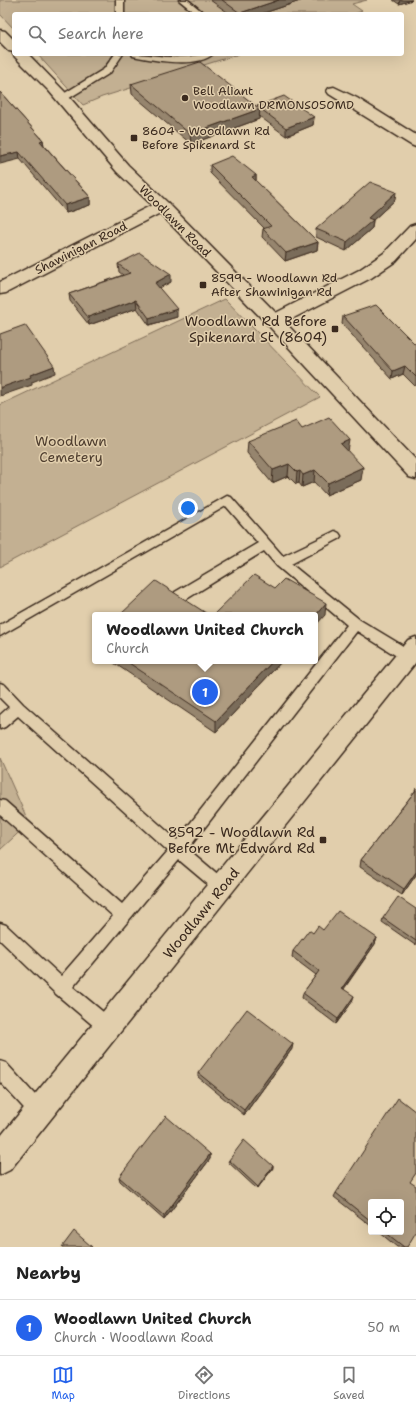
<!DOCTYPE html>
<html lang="en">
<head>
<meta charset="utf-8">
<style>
	body { margin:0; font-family:"Shantell Sans",sans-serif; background:#f6f6f6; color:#222 }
	.controls { position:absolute; right:12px; bottom:12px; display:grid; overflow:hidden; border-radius:4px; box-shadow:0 4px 16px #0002 }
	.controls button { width:36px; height:36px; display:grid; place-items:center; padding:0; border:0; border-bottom:1px solid #e0e0e0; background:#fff; color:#222; font:20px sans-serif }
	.you { position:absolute; left:188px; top:508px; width:14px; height:14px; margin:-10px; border:3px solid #fff; border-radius:50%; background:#1a73e8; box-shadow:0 0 0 6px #1a73e833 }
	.badge { display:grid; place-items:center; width:26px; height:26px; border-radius:50%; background:#2563eb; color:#fff; font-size:13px; font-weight:700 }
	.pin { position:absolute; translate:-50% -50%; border:2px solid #fff; box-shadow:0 1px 4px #0006 }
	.popup { position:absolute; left:92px; top:612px; width:226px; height:52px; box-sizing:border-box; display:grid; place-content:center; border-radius:4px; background:#fff; filter:drop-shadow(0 1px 3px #0005); font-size:13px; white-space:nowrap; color:#767676 }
	.popup b { font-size:15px; color:#222 }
	.popup::after { content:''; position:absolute; left:50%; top:100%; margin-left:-8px; border:8px solid transparent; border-top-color:#fff }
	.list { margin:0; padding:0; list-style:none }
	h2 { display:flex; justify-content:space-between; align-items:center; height:52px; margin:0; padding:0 16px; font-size:17px }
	h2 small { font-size:13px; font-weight:400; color:#767676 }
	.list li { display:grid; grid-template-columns:26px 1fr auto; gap:12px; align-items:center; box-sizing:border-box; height:56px; padding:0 16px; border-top:1px solid #e0e0e0 }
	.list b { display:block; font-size:15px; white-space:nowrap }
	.list p { margin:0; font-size:13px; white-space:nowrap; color:#767676 }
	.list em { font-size:13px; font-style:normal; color:#767676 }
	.icon { flex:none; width:22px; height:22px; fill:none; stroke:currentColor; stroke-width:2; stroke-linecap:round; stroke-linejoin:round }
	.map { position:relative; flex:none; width:416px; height:1247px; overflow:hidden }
	.search { position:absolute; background:#fff; box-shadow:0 4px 16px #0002; left:12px; right:12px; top:12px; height:44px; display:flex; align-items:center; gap:10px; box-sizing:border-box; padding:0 14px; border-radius:4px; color:#767676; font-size:15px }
	.sheet { height:108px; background:#fff }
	nav { display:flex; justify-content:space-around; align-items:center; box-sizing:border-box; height:56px; border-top:1px solid #e0e0e0; background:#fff; font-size:11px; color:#767676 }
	nav a { display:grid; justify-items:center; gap:2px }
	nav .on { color:#2563eb }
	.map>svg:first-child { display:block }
	.green { fill:#c3b092; stroke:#7f6d58 }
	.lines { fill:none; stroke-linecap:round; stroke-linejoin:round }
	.service-casing { stroke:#3b2a1e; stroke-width:3 }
	.minor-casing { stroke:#3b2a1e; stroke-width:3 }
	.tertiary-casing { stroke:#3b2a1e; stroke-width:3 }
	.service { fill:#e1ceac; fill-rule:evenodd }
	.minor { fill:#e1ceac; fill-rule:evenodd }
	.tertiary { fill:#e1ceac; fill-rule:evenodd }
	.wall { fill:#96856e; stroke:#3b2a1e }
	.shaded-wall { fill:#7a6c5a; stroke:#3b2a1e }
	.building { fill:#ae9b80; stroke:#3b2a1e }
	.poi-dot { fill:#3b2a1e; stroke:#e1ceac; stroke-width:1.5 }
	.labels { text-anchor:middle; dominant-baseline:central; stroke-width:3; stroke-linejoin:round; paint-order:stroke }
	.far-poi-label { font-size:12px; fill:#3b2a1e; stroke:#e1ceac; text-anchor:start }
	.far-street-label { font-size:12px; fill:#3b2a1e; stroke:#e1ceac }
	.poi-label { font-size:14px; fill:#3b2a1e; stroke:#e1ceac; text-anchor:end }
	.park-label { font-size:14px; fill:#4f3e2f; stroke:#e1ceac }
	.street-label { font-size:14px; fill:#3b2a1e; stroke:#e1ceac }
</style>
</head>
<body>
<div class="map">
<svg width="416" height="1247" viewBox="0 0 416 1247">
	<rect width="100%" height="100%" fill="#e1ceac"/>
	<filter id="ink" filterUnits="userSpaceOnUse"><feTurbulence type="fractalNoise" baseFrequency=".025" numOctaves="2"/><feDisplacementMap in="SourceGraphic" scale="8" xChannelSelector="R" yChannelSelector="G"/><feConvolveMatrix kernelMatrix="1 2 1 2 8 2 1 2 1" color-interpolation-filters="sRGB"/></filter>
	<g filter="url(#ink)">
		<path class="green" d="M0 0H367L352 4 362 11 354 14H14V29L0 14Z
			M37 54H239L102 97 83 105Z
			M225 299 320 397 0 567V405Z
			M0 758 29 823 0 850Z"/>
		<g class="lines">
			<g class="service-casing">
				<path id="service" d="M116 0H124V14H116Z
					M179 0H188L205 14H196Z
					M115 54H123L110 73 66 100H60L59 98 60 96 104 69Z
					M132 54C149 54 165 58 182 57 193 57 202 54 213 54 197 69 152 60 133 56Z
					M227 496 231 497 283 556 331 533 335 531 339 533 341 536 339 539 291 564 360 620 413 652 415 656 413 660 408 661 403 660 357 631 188 849 227 882 230 887 227 892 222 894 217 892 179 860 73 987 114 1021 116 1027 114 1033 108 1035 102 1033 56 994 0 940V923L6 925 61 976 113 916 0 815V800L5 801 122 904 168 851 18 716 5 727 0 729V715L9 707 0 698V683L5 685 23 704 177 840 347 625 277 566 264 551 185 600 180 601 175 600 174 596 175 592 258 543 226 506 0 636V625Z
					M0 1061 6 1063 45 1106 48 1112 45 1118 39 1121 33 1118 0 1082Z"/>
			</g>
			<g class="minor-casing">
				<path id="minor" d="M334 87 357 98 416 135V147L411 145 329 94 327 91 329 88Z
					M162 201 168 203 170 206 168 209 6 293 0 294V282L156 203Z
					M416 224V239L396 261 371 278 280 325 274 327 268 325 265 321 268 317 359 270 384 253 410 226Z"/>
			</g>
			<g class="tertiary-casing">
				<path id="tertiary" d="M0 30 5 31 14 40V52L9 51 0 42Z
					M14 53V54H28L64 91 128 165 168 203 280 317 416 460V479L409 477 268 325 156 209 117 172 49 91 15 57 13 54Z
					M416 637V662L10 1170 0 1175V1137L408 640Z"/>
			</g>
			<use href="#service" class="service"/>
			<use href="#minor" class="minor"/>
			<use href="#tertiary" class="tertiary"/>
		</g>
		<path class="wall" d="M210 0H303L261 14H230Z
			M393 0H412L399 4Z
			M131 84 314 117 313 125 286 136 259 116V119L191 144 132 94Z
			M0 92 43 140 44 145 90 197V205L66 213 20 159Z
			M210 165 256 175V181L318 242 317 250 285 261 262 237 263 229 264 228 210 173Z
			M395 200 373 220 372 228 346 251 316 237V229Z
			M118 264 171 282 159 288 177 317 149 325 137 308 89 325 70 301 69 294 123 275 119 272Z
			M343 316 416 345V386H415L403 374 392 379 342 324Z
			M302 429 361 480 326 495 314 482 302 487 299 483 296 484 288 476 272 483 247 453 248 441Z
			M111 661H282L216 732Z
			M416 788V875L402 895 360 867 361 860 415 791Z
			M416 909V943L415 945 382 922 383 918Z
			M323 930 377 938 375 944 344 989 352 1002 336 1024 302 998 303 993 316 975 292 957 293 951 313 933Z
			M292 1049 244 1115 198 1077V1073Z
			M210 1154V1159L164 1220 120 1181 119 1177Z
			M229 1160 273 1168 257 1189 228 1162Z
			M410 1182 407 1247H397L379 1232H401L371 1202V1226L334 1197 336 1193Z"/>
		<path class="shaded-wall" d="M279 0H303L261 14H240V13Z
			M400 0H412L399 4Z
			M260 109 259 119 191 144 190 134Z
			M314 117 313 125 286 136V128Z
			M43 140 44 148 40 141Z
			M19 152 20 159 0 164V156Z
			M256 175V184L252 177Z
			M396 192 395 200 373 220 372 228 346 251 347 242 368 218Z
			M90 197V205L66 213 65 205Z
			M318 242 317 250 285 261 286 253Z
			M171 274V282L155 290V283Z
			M136 300 137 308 89 325 88 317Z
			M177 309V317L149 325V318Z
			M54 366 55 373 32 382V385L0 396V388L30 375Z
			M405 366 403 374 392 379 393 371Z
			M350 440 348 452 341 444Z
			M289 464 288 476 272 483 273 470Z
			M363 467 361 480 326 495 328 483Z
			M315 470 314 482 302 487 303 475Z
			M300 471 299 483 296 484 297 472Z
			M326 603 325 615 315 626V616Z
			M273 661H282L216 732V721Z
			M416 872V875L402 895 404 889Z
			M377 938 375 944 340 993 342 988Z
			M354 996 352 1002 336 1024 338 1019Z
			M293 1044 292 1049 244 1115V1110Z
			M210 1154V1159L164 1220V1216Z
			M273 1166V1168L257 1189 258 1187Z"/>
		<path class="building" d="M222 0H279L240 13Z
			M200 62 260 109 190 134 131 84Z
			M0 92 43 140 40 141 90 197 65 205 19 152 0 156Z
			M284 96 314 117 286 128 257 106Z
			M232 156 256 175 252 177 318 242 286 253 263 229 271 226 210 165Z
			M370 182 396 192 368 218 373 220 347 242 316 229Z
			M140 253 171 274 155 283 177 309 149 318 136 300 88 317 69 294 130 273 118 264Z
			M376 305 416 345V377L405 366 393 371 343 316Z
			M25 325 54 366 30 375 31 377 0 388V334Z
			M329 417 350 440 341 444 363 467 328 483 315 470 303 475 300 471 297 472 289 464 273 470 248 441 296 421 302 429Z
			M254 575 275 588 284 579 326 603 315 616V615H213Z
			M156 581 209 615H120Z
			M126 661H273L216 721Z
			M416 790V872L404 889 361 860Z
			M398 897 416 909V941L383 918Z
			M338 911 377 938 342 988 354 996 338 1019 303 993 319 971 293 951 309 930 313 933 318 926 323 930Z
			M247 1009 293 1044 244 1110 198 1073Z
			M398 1098 416 1112V1173L410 1182 416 1186V1232L407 1247H404L385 1232H401V1202H371V1221L336 1193Z
			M166 1116 210 1154 164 1216 119 1177Z
			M244 1140 273 1166 258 1187 229 1160Z
			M74 1231 92 1247H62Z"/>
	</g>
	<g class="poi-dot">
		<circle cx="185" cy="98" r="4"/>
		<rect x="130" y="134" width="8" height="8" rx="2"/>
		<rect x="199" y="281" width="8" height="8" rx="2"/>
		<rect x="331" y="325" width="8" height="8" rx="2"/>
		<rect x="319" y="836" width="8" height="8" rx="2"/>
	</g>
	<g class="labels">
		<g class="far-poi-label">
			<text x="193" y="91">Bell Aliant<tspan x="193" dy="14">Woodlawn DRMONS050MD</tspan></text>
			<text x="142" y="131">8604 - Woodlawn Rd<tspan x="142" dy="14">Before Spikenard St</tspan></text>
			<text x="211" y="278">8599 - Woodlawn Rd<tspan x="211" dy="14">After Shawinigan Rd</tspan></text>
		</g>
		<g class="far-street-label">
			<text transform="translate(175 221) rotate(45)">Woodlawn Road</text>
			<text transform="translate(81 248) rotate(-27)">Shawinigan Road</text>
		</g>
		<g class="poi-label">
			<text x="327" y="321">Woodlawn Rd Before<tspan x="327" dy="16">Spikenard St (8604)</tspan></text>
			<text x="315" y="832">8592 - Woodlawn Rd<tspan x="315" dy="16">Before Mt Edward Rd</tspan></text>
		</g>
		<g class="park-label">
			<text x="71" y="441">Woodlawn<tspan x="71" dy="16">Cemetery</tspan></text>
		</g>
		<g class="street-label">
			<text transform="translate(201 913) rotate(-51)">Woodlawn Road</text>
		</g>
	</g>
</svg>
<div class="controls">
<button><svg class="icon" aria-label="locate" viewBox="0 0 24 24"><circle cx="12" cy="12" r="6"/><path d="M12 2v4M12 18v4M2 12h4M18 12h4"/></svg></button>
</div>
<div class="you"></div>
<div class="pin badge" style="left:205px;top:692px">1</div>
<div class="popup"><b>Woodlawn United Church</b>Church</div>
<div class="search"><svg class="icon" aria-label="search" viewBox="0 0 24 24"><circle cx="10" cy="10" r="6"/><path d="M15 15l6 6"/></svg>Search here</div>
</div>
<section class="sheet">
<h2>Nearby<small></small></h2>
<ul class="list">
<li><span class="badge">1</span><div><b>Woodlawn United Church</b><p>Church · Woodlawn Road</p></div><em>50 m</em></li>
</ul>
</section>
<nav>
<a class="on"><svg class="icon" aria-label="map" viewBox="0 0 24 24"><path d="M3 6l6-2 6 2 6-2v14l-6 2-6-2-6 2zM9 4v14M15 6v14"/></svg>Map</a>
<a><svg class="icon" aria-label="directions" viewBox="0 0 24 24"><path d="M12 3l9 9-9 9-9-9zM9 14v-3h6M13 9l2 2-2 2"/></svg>Directions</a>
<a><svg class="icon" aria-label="saved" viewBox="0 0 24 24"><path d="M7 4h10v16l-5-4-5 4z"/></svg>Saved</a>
</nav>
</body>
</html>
